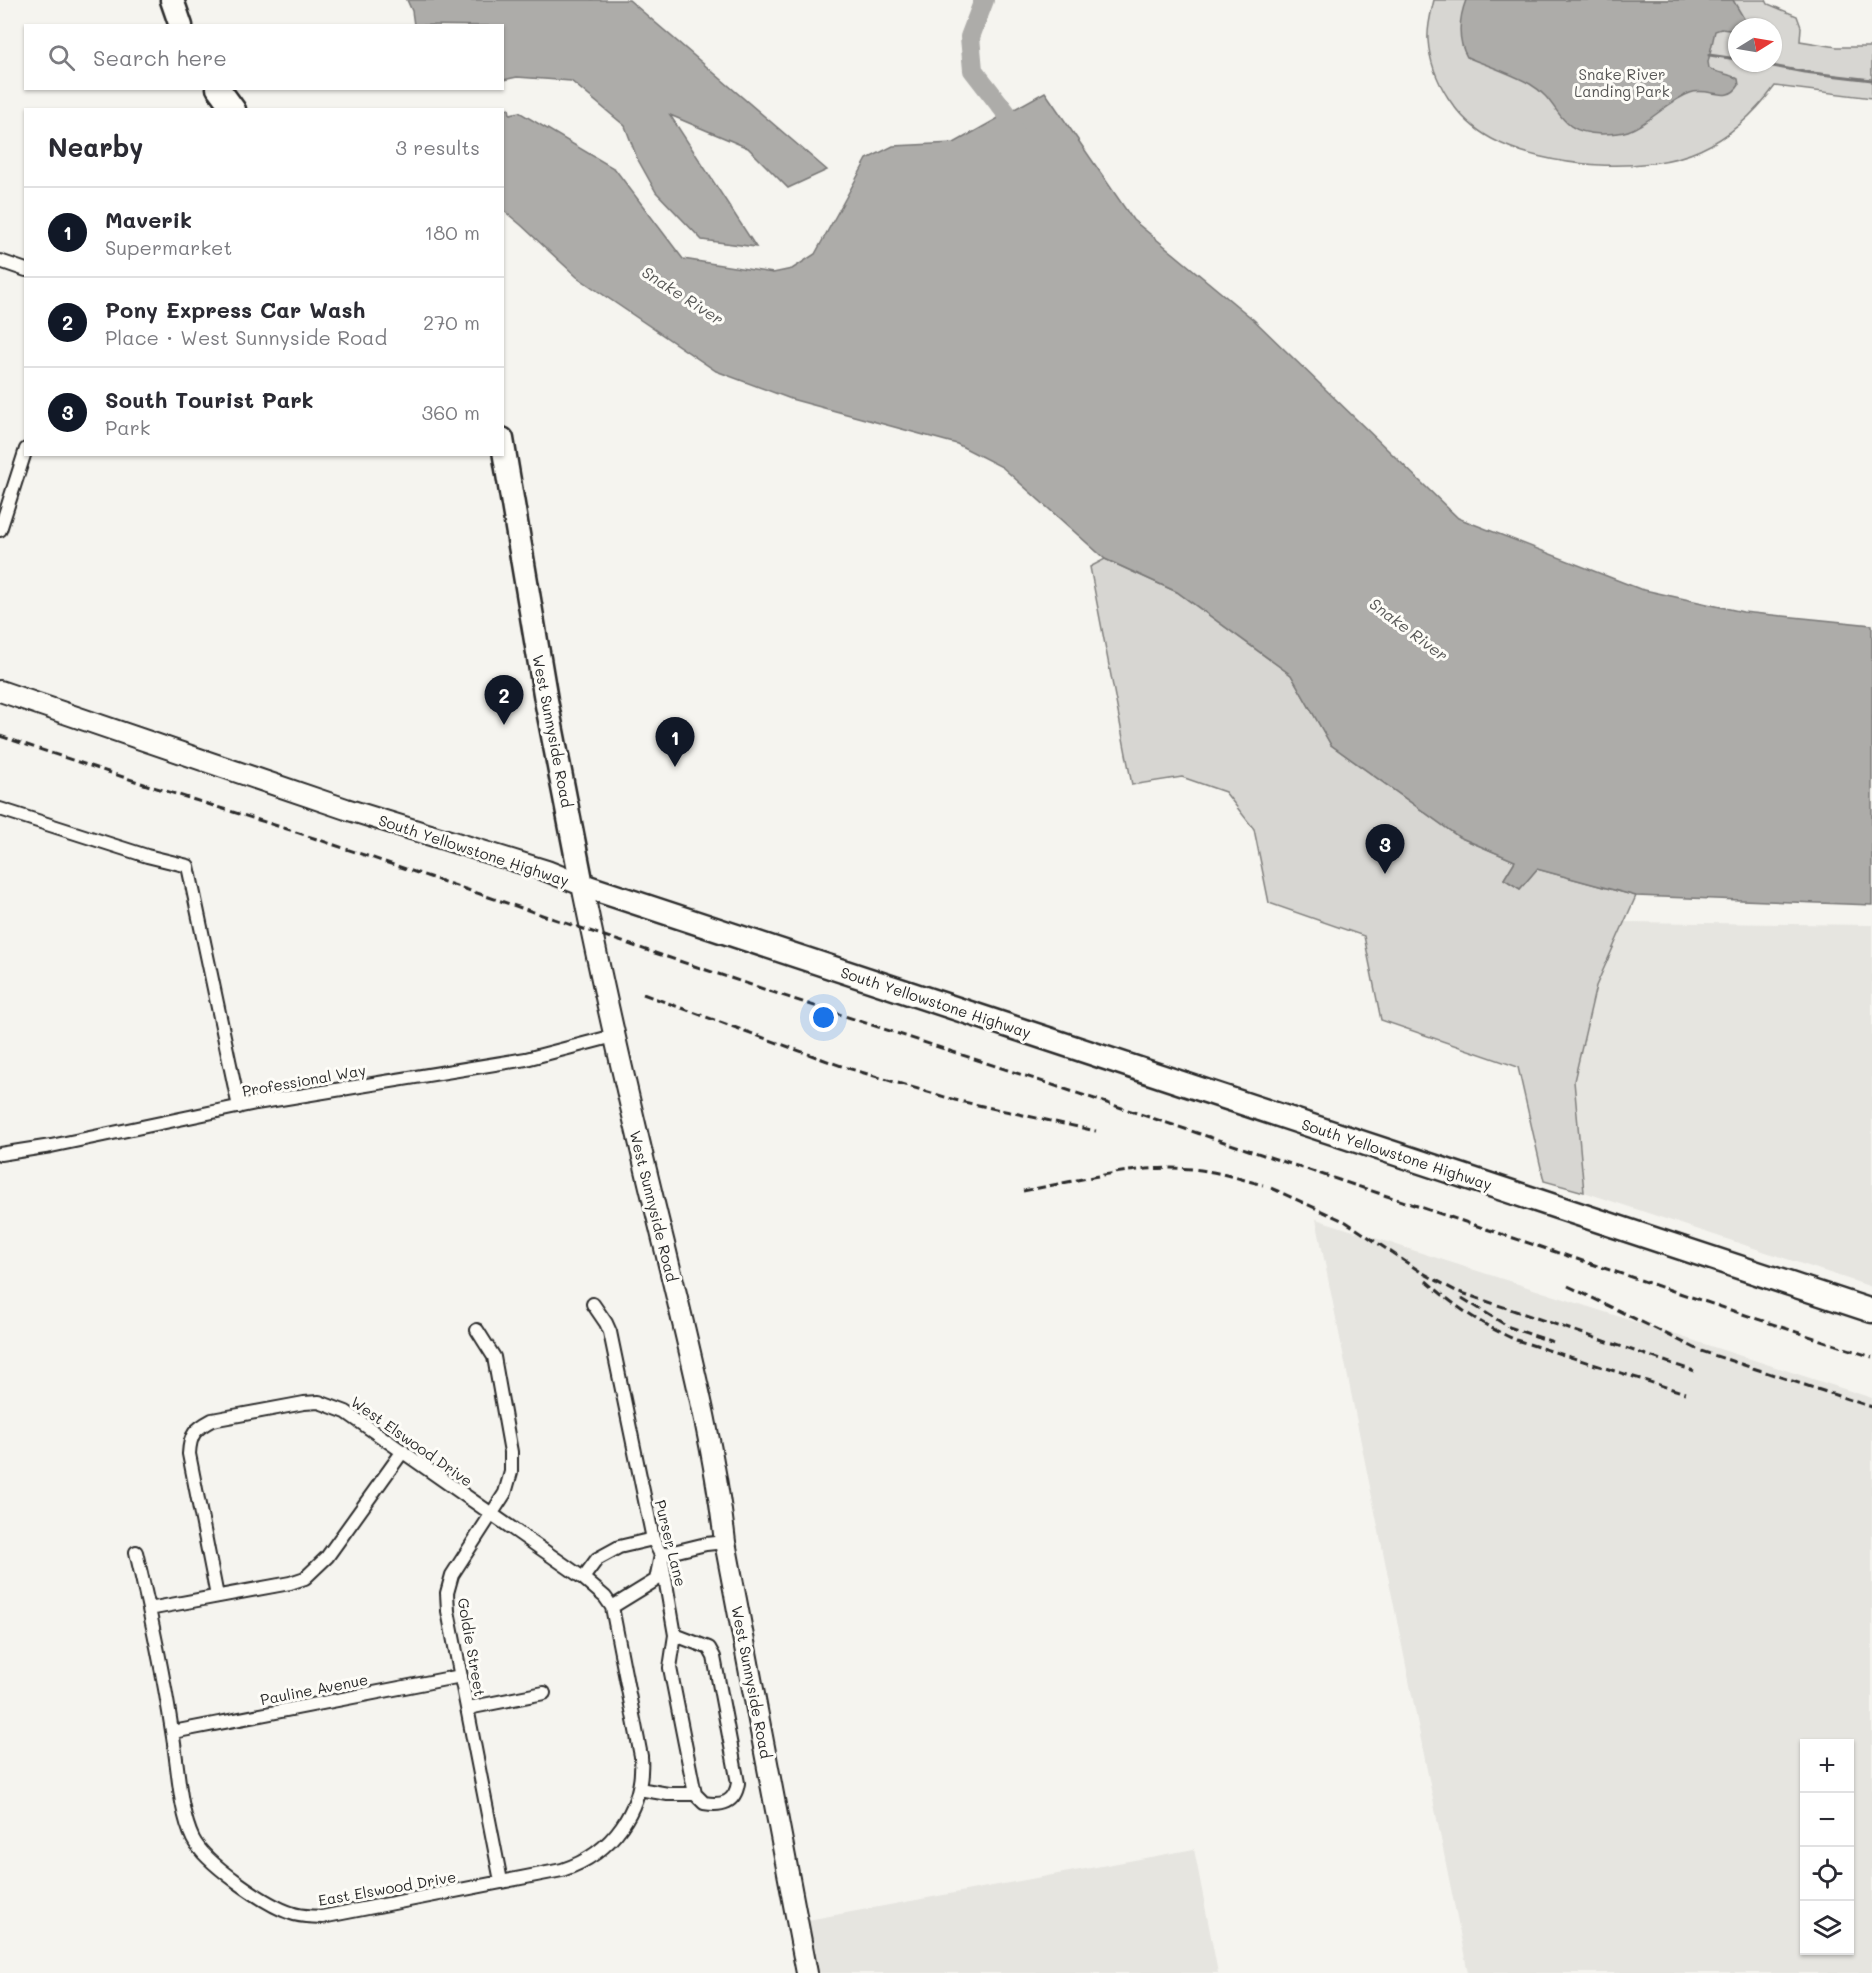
<!DOCTYPE html>
<html lang="en">
<head>
<meta charset="utf-8">
<style>
	body { margin:0; font-family:Mali,sans-serif; background:#f2f2f3; color:#2b2b33 }
	.controls { position:absolute; right:18px; bottom:18px; display:grid; overflow:hidden; border-radius:0px; box-shadow:0 2px 4px #0004 }
	.controls button { width:54px; height:54px; display:grid; place-items:center; padding:0; border:0; border-bottom:2px solid #e1e1e2; background:#fff; color:#2b2b33; font:30px sans-serif }
	.compass { position:absolute; left:1728px; top:18px; width:54px; height:54px; border-radius:50%; background:#fff; box-shadow:0 2px 4px #0004; rotate:79deg }
	.you { position:absolute; left:824px; top:1018px; width:21px; height:21px; margin:-15px; border:4px solid #fff; border-radius:50%; background:#1a73e8; box-shadow:0 0 0 9px #1a73e833 }
	.badge { display:grid; place-items:center; width:39px; height:39px; border-radius:50%; background:#111827; color:#fff; font-size:20px; font-weight:700 }
	.pin { position:absolute; translate:-50% -50px; filter:drop-shadow(0 2px 3px #0008) }
	.pin::after { content:''; position:absolute; top:32px; width:21px; height:18px; background:inherit; clip-path:polygon(0 0,100% 0,50% 100%) }
	.list { margin:0; padding:0; list-style:none }
	h2 { display:flex; justify-content:space-between; align-items:center; height:78px; margin:0; padding:0 24px; font-size:26px }
	h2 small { font-size:20px; font-weight:400; color:#7c7c81 }
	.list li { display:grid; grid-template-columns:39px 1fr auto; gap:18px; align-items:center; box-sizing:border-box; height:90px; padding:0 24px; border-top:2px solid #e1e1e2 }
	.list b { display:block; font-size:22px; white-space:nowrap }
	.list p { margin:0; font-size:20px; white-space:nowrap; color:#7c7c81 }
	.list em { font-size:20px; font-style:normal; color:#7c7c81 }
	.icon { flex:none; width:33px; height:33px; fill:none; stroke:currentColor; stroke-width:2; stroke-linecap:round; stroke-linejoin:round }
	.map { position:relative; flex:none; width:1872px; height:1973px; overflow:hidden }
	.search { position:absolute; background:#fff; box-shadow:0 2px 4px #0004; left:24px; top:24px; width:480px; height:66px; display:flex; align-items:center; gap:15px; box-sizing:border-box; padding:0 21px; border-radius:0px; color:#7c7c81; font-size:22px }
	.panel { position:absolute; background:#fff; box-shadow:0 2px 4px #0004; left:24px; top:108px; width:480px; height:348px; border-radius:0px }
	.map>svg:first-child { display:block }
	.built { fill:#e6e5e0; fill-rule:evenodd }
	.green { fill:#d7d6d2; stroke:#81807e; stroke-width:1.5; fill-rule:evenodd }
	.water { fill:#adaca9; stroke:#797877; stroke-width:1.5 }
	.lines { fill:none; stroke-linecap:round; stroke-linejoin:round }
	.stream { stroke:#797877; stroke-width:3 }
	.river { stroke:#adaca9; stroke-width:20 }
	.street-casing { stroke:#2b2b2b; stroke-width:16 }
	.primary-casing { stroke:#2b2b2b; stroke-width:24 }
	.highway-casing { stroke:#2b2b2b; stroke-width:27 }
	.street { stroke:#fdfcf7; stroke-width:12 }
	.primary { stroke:#fdfcf7; stroke-width:20 }
	.highway { stroke:#fdfcf7; stroke-width:22 }
	.rail { stroke:#2b2b2b; stroke-width:3; stroke-dasharray:9 4.5; stroke-linecap:butt }
	.labels { text-anchor:middle; dominant-baseline:central; stroke-width:6; stroke-linejoin:round; paint-order:stroke }
	.park-label { font-size:15px; fill:#565655; stroke:#fdfcf7 }
	.street-label { font-size:15px; fill:#2b2b2b; stroke:#fdfcf7 }
	.water-label { font-size:16px; font-style:italic; fill:#585857; stroke:#fdfcf7 }
</style>
</head>
<body>
<div class="map">
<svg width="1872" height="1973" viewBox="0 0 1872 1973">
	<rect width="100%" height="100%" fill="#f5f4ef"/>
	<filter id="ink" filterUnits="userSpaceOnUse"><feTurbulence type="fractalNoise" baseFrequency=".0167" numOctaves="2"/><feDisplacementMap in="SourceGraphic" scale="12" xChannelSelector="R" yChannelSelector="G"/><feConvolveMatrix kernelMatrix="1 2 1 2 8 2 1 2 1" color-interpolation-filters="sRGB"/></filter>
	<g filter="url(#ink)">
		<path class="built" d="M1624 922 1872 925V1287L1584 1192 1574 1081 1596 986Z
			M1316 1219 1872 1398V1973H1468ZM1804 1744H1850V1950H1804Z
			M1194 1849 1218 1973H807L797 1922Z"/>
		<path class="green" d="M1434 0H1766L1768 4 1797 16 1801 27 1800 41 1837 47H1872V98L1775 86C1755 113 1731 136 1700 150 1646 175 1545 168 1492 139 1457 120 1431 81 1428 40 1427 26 1431 13 1434 0ZM1737 27H1773V63H1737Z
			M1105 559 1177 592 1291 675 1331 745 1459 837 1515 861 1504 879 1520 889 1537 869 1636 896 1596 986 1574 1081 1584 1192 1544 1181 1518 1067 1381 1020 1364 936 1269 903 1254 829 1225 792 1182 777 1132 785 1090 567Z"/>
		<path class="water" d="M407 0H629L827 170 788 188 748 148 670 115 756 247 702 240 656 192 637 158 625 126 571 81 517 77 503 80 502 26 414 25 412 11Z
			M1466 0H1733L1749 27H1737V31L1721 29 1715 31 1708 62 1709 68C1718 74 1728 73 1738 79L1739 85C1727 105 1709 86 1690 93 1667 101 1651 123 1628 131 1619 134 1610 134 1601 134 1554 133 1563 103 1530 84 1510 73 1488 66 1467 57 1457 40 1459 18 1466 0Z
			M1045 92 1133 220 1254 320 1458 518 1640 589 1743 612 1872 625V905L1636 896 1537 869 1520 889 1504 879 1515 861 1459 837 1331 745 1291 675 1177 592 1105 559 1002 467 957 444 791 399 716 371 577 277 521 225 503 210V110L509 108 510 114 519 112 615 169 683 259 773 273 792 269 815 254 867 159 893 146 954 143Z"/>
		<g class="lines">
			<path class="stream" d="M1709 55 1737 59
				M1757 63 1804 72 1872 80"/>
			<path class="river" d="M984 0 970 37 973 70 1007 114 1017 139"/>
			<g class="street-casing">
				<path id="street" d="M0 261 26 270
					M0 530 26 449
					M0 809 147 856 188 866 239 1107
					M0 1154 51 1146 256 1103 526 1059 614 1036
					M593 1304 606 1323 610 1332 653 1539 661 1555 675 1635 670 1668 695 1794
					M477 1330 494 1357 511 1452V1472L505 1493 452 1575 447 1593 448 1611 501 1881
					M136 1552C150 1611 163 1671 172 1731 178 1763 179 1811 193 1839 205 1863 266 1905 291 1913 301 1917 311 1916 322 1917L562 1870C612 1854 645 1808 641 1756L612 1607 605 1597 583 1578 346 1412 319 1402 304 1403 212 1420C195 1429 190 1434 189 1454L217 1596
					M583 1578 597 1559 619 1547 653 1539
					M612 1607 656 1580 661 1555 706 1544 725 1542
					M149 1609 290 1583 305 1578 327 1557 403 1451
					M675 1635 709 1648 714 1657 738 1783C735 1803 722 1806 704 1803L695 1794
					M468 1708 544 1693
					M173 1732 461 1676
					M639 1789 668 1794H695"/>
			</g>
			<g class="primary-casing">
				<path id="primary" d="M0 691 346 809 547 871 582 885C607 1007 635 1127 665 1248 688 1345 714 1443 725 1542L807 1973"/>
			</g>
			<g class="highway-casing">
				<path id="highway" d="M172 0 181 26
					M218 88 234 110
					M502 439 546 700 582 885 1872 1311"/>
			</g>
			<use href="#street" class="street"/>
			<use href="#primary" class="primary"/>
			<use href="#highway" class="highway"/>
			<path class="rail" d="M0 736 144 784 287 829 655 953 1872 1357
				M643 994 844 1067 955 1100 1096 1131
				M1271 1188 1346 1222 1421 1272 1456 1291 1694 1371
				M1023 1191C1078 1181 1135 1164 1192 1169 1216 1171 1240 1179 1263 1185
				M1426 1281C1456 1307 1480 1324 1516 1340L1685 1393
				M1568 1286 1701 1351 1872 1407
				M1462 1298 1509 1327 1553 1342"/>
		</g>
	</g>
	<g class="labels">
		<g class="park-label">
			<text x="1622" y="74">Snake River<tspan x="1622" dy="17">Landing Park</tspan></text>
		</g>
		<g class="street-label">
			<text transform="translate(553 731) rotate(79)">West Sunnyside Road</text>
			<text transform="translate(474 850) rotate(18)">South Yellowstone Highway</text>
			<text transform="translate(936 1002) rotate(18)">South Yellowstone Highway</text>
			<text transform="translate(304 1080) rotate(-10)">Professional Way</text>
			<text transform="translate(1397 1154) rotate(18)">South Yellowstone Highway</text>
			<text transform="translate(654 1206) rotate(76)">West Sunnyside Road</text>
			<text transform="translate(412 1441) rotate(35)">West Elswood Drive</text>
			<text transform="translate(671 1543) rotate(76)">Purser Lane</text>
			<text transform="translate(472 1647) rotate(80)">Goldie Street</text>
			<text transform="translate(752 1682) rotate(79)">West Sunnyside Road</text>
			<text transform="translate(314 1689) rotate(-11)">Pauline Avenue</text>
			<text transform="translate(387 1888) rotate(-10)">East Elswood Drive</text>
		</g>
		<g class="water-label">
			<text transform="translate(683 295) rotate(33)">Snake River</text>
			<text transform="translate(1409 629) rotate(37)">Snake River</text>
		</g>
	</g>
</svg>
<div class="controls">
<button>+</button>
<button>−</button>
<button><svg class="icon" aria-label="locate" viewBox="0 0 24 24"><circle cx="12" cy="12" r="6"/><path d="M12 2v4M12 18v4M2 12h4M18 12h4"/></svg></button>
<button><svg class="icon" aria-label="layers" viewBox="0 0 24 24"><path d="M12 4l9 5-9 5-9-5zM3 14l9 5 9-5"/></svg></button>
</div>
<svg class="compass" viewBox="-18 -18 36 36"><path d="M0-13l5 13h-10z" fill="#e53935"/><path d="M0 13l5-13h-10z" fill="#7c7c81"/></svg>
<div class="you"></div>
<div class="pin badge" style="left:675px;top:767px">1</div>
<div class="pin badge" style="left:504px;top:725px">2</div>
<div class="pin badge" style="left:1385px;top:874px">3</div>
<div class="search"><svg class="icon" aria-label="search" viewBox="0 0 24 24"><circle cx="10" cy="10" r="6"/><path d="M15 15l6 6"/></svg>Search here</div>
<section class="panel">
<h2>Nearby<small>3 results</small></h2>
<ul class="list">
<li><span class="badge">1</span><div><b>Maverik</b><p>Supermarket</p></div><em>180 m</em></li>
<li><span class="badge">2</span><div><b>Pony Express Car Wash</b><p>Place · West Sunnyside Road</p></div><em>270 m</em></li>
<li><span class="badge">3</span><div><b>South Tourist Park</b><p>Park</p></div><em>360 m</em></li>
</ul>
</section>
</div>
</body>
</html>
